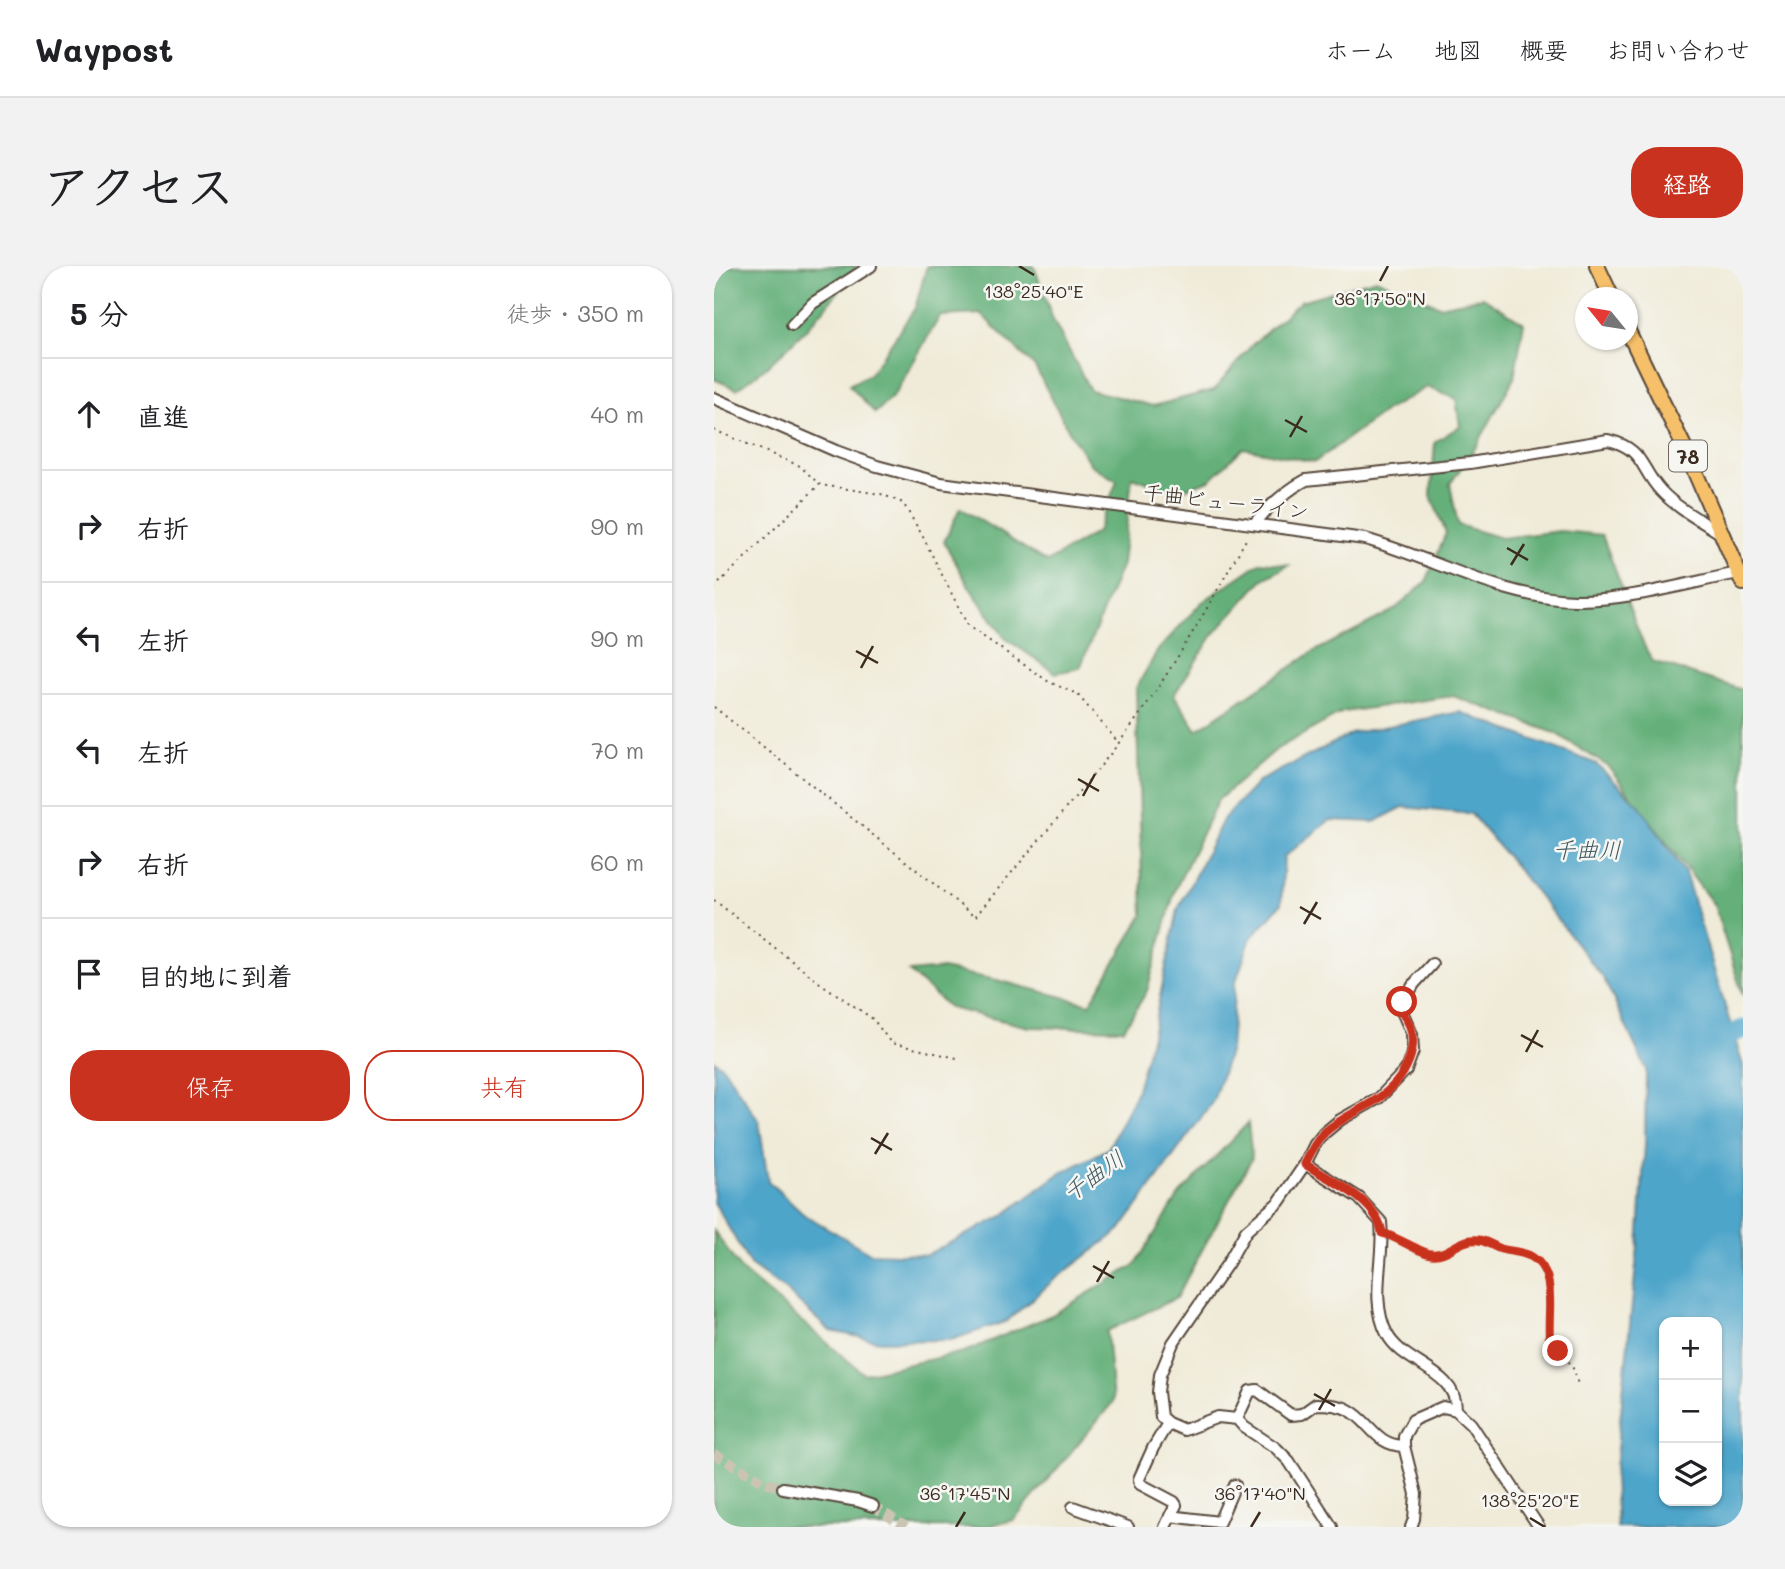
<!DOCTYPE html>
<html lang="ja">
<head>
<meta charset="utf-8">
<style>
	body { margin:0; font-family:Mali,"Klee One",sans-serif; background:#f2f2f2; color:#202124 }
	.controls { position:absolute; right:21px; bottom:21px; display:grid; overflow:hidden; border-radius:14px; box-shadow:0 2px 5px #0004 }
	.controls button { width:63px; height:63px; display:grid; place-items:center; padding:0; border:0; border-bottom:2px solid #e0e0e0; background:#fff; color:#202124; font:35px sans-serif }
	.compass { position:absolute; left:861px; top:21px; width:63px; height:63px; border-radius:50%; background:#fff; box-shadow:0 2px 5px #0004; rotate:300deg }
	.stop { position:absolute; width:21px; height:21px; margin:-16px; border:5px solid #c8321e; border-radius:50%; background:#fff }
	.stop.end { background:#c8321e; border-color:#fff; box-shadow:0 2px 7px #0008 }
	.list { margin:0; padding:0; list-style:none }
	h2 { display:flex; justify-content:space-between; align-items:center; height:91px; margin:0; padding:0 28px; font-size:30px }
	h2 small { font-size:23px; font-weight:400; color:#757577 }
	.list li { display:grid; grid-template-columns:46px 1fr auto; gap:21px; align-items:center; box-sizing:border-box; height:112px; padding:0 28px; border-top:2px solid #e0e0e0 }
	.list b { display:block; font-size:26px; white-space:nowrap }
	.list em { font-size:23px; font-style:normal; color:#757577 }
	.actions { display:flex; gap:14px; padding:21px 28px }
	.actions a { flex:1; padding:16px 0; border:2px solid #c8321e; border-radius:28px; text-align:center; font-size:24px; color:#c8321e }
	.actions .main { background:#c8321e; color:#fff }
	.icon { flex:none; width:38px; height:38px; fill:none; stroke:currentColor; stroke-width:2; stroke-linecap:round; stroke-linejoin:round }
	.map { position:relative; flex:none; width:1029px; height:1261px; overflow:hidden; border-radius:28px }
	header { display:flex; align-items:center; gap:42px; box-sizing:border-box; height:98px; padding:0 35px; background:#fff; border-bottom:2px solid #e0e0e0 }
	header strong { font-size:33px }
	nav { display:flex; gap:38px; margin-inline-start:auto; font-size:24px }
	.intro { display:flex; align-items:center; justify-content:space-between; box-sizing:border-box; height:168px; padding:0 42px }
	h1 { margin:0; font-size:49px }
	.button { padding:18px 32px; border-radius:28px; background:#c8321e; color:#fff; font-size:24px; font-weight:700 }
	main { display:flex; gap:42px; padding:0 42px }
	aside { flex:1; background:#fff; border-radius:28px; box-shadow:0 2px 5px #0004 }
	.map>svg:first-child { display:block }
	.forest { fill:#65b07a; stroke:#506d4c; stroke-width:2 }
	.water { fill:#4da5ca; stroke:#446874; stroke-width:2; fill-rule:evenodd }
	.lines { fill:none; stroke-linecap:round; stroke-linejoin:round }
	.river { stroke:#4da5ca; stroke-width:19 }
	.minor-tunnel { stroke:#ccc4b3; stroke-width:10; stroke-dasharray:10 5; stroke-linecap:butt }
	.minor-casing { stroke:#56473a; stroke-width:14 }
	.major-casing { stroke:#56473a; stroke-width:18 }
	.path { stroke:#56473a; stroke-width:2; stroke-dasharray:2 5; stroke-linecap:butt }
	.minor { stroke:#fff; stroke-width:10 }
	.major { stroke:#f6c06b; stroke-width:14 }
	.route { stroke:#c8321e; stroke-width:9 }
	.ticks { fill:none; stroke:#3b2a1e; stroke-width:2.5 }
	.labels { text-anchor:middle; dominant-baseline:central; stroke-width:5; stroke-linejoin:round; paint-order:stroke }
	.shield { fill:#f6f6f2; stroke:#73675e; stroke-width:2 }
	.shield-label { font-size:19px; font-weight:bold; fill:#3b2a1e }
	.street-label { font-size:21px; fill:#3b2a1e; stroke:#f6f6f2 }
	.water-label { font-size:23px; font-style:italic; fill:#425b63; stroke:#f6f6f2 }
	.ticks-label { font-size:18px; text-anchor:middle; fill:#3b2a1e; stroke:#f6f6f2; stroke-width:5; stroke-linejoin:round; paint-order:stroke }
</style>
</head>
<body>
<header>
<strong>Waypost</strong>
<nav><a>ホーム</a><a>地図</a><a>概要</a><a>お問い合わせ</a></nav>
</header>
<div class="intro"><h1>アクセス</h1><a class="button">経路</a></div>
<main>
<aside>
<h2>5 分<small>徒歩 · 350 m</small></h2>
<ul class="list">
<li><svg class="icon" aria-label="ahead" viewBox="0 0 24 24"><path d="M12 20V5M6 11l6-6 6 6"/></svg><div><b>直進</b></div><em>40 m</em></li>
<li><svg class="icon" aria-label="right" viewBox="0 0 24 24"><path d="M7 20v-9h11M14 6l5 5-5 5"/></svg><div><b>右折</b></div><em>90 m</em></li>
<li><svg class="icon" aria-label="left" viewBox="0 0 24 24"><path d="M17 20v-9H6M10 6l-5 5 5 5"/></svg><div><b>左折</b></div><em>90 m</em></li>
<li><svg class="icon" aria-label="left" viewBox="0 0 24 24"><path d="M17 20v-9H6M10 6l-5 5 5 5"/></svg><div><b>左折</b></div><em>70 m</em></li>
<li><svg class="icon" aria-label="right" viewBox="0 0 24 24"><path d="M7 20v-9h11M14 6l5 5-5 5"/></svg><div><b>右折</b></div><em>60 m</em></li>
<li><svg class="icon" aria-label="arrive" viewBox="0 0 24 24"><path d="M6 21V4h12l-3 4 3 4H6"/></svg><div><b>目的地に到着</b></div></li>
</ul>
<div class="actions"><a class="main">保存</a><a>共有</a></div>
</aside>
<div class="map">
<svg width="1029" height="1261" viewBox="0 0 1029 1261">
	<rect width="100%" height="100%" fill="#f6f6f2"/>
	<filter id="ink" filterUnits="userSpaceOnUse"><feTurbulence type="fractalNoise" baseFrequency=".0143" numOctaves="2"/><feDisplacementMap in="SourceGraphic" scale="14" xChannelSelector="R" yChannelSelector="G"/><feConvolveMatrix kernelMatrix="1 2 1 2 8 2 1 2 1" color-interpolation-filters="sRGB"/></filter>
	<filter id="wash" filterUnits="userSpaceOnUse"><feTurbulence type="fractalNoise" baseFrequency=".00686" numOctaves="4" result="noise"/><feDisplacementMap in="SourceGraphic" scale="28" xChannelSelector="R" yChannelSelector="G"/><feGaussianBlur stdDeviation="1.57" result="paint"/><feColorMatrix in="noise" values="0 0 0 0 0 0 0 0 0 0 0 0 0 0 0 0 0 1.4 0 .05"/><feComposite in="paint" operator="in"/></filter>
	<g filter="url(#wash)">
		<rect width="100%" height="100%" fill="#f0ebd8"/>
		<path class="forest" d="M0 0H143C110 47 71 90 23 123L0 113Z
			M213 0H320L339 54 376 124 439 140 500 124 538 79 587 35 662 13 725 40 769 31 810 57 800 112 763 179 736 218 744 259 787 272 846 265 888 269 928 375 938 395 1029 424V730L1000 639 895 501 841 467 739 430 629 446 563 483 504 534 461 624 433 725 410 763 315 761 236 742 195 706 228 703 283 714 376 738 429 649 422 422 444 384 487 337 547 296 575 299 548 314 499 369 460 429 483 464 599 386 680 344 712 316 732 267 717 230 721 176 746 160 742 133 713 121 671 145 601 196 529 182 496 214 461 226 418 211 408 298 366 402 342 407 291 372 256 322 230 276 246 242 333 296 383 266 403 215 377 199 356 167 321 101 267 48 226 50 180 129 161 147 135 119 156 108 201 42Z
			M534 857 538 892 462 1032 393 1065 399 1136 300 1254 270 1261H0V965L27 1004 150 1108 250 1086 338 1049 421 999 465 929Z"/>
		<path class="water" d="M746 446 881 497 926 540 971 607 1029 800V1261H903L900 1213 924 980 931 879 932 803 890 713 806 606 757 548 689 541 660 556 616 554 570 591 567 638 537 672 521 718 516 783 499 835 406 964 340 1014 293 1055 237 1074 166 1075 116 1065 72 1025 36 999 0 936V794L9 801 45 855 54 915 88 947 156 987 212 989 287 951 345 908 394 883 422 827 438 769 464 643 510 552 545 515 639 467ZM950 1056H1003V1235H950Z"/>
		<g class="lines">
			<path class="river" d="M998 777 1029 763"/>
		</g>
	</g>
	<g filter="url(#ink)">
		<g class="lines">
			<path class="minor-tunnel" d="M0 1188 50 1216 69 1222
				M159 1240 192 1261"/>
			<g class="minor-casing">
				<path id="minor" d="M78 59 99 37 157 0
					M0 132 122 185 163 200 227 217 651 273C719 292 790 333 861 334 912 335 974 317 1024 307
					M540 258C555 240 571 225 592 214L756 197 894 174C931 183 925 202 947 225 964 243 986 254 1006 267
					M591 898 645 932 667 956C671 993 655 1033 673 1068 689 1099 743 1104 742 1144
					M523 1153 536 1125 543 1124 577 1149 588 1148 602 1138C611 1138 626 1139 635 1144 657 1156 661 1179 690 1180
					M69 1222 144 1235 159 1240
					M359 1241 414 1261
					M456 1250 505 1256 521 1219
					M451 1261 462 1239 460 1236 426 1218 425 1213 439 1182 454 1157
					M618 1261 575 1195 562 1182 530 1161 523 1153 504 1151 470 1164 454 1157 447 1151 444 1126 446 1109 459 1077 514 997 532 965 565 936 591 898 601 878 609 868 626 854 665 832 692 804 699 785 698 768 686 741 700 718 718 698
					M697 1261 700 1253 702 1228 690 1180V1170L699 1154 729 1141 742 1144 757 1158 825 1261"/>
			</g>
			<g class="major-casing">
				<path id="major" d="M883 0 898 32
					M914 65 972 185 1029 317"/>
			</g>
			<path class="path" d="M0 164 86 200 106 219 167 228 189 237 208 269 254 360 335 416 363 428 404 476
				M0 322 104 220
				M0 441 261 651C308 593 358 537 404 478 453 414 494 341 534 270
				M0 634 106 717 159 753 177 777 243 792
				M679 970C692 975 706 987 719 988 733 989 742 977 755 974 768 971 774 978 786 982 806 990 826 987 833 1013L836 1076C852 1096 859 1092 864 1120"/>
			<use href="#minor" class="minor"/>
			<use href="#major" class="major"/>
		</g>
	</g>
	<g class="lines" filter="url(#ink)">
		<path class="route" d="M688 736V746C712 777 691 815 662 834 645 845 627 852 611 866 601 876 597 886 591 898 617 915 664 934 668 967 684 971 706 987 717 988 733 990 742 976 757 974 769 972 776 979 787 983 797 986 808 985 818 991 845 1007 832 1051 836 1076L844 1085"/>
	</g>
	<path class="ticks" d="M305 0 320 9M666 15 674 0M571 154 593 166M576 171 588 150M793 282 814 294M797 299 810 278M142 385 164 397M147 402 159 380M364 513 385 525M369 530 381 508M586 641 607 653M590 658 603 636M807 769 829 781M812 786 824 764M157 872 178 884M161 888 174 867M379 1000 400 1012M383 1016 395 995M600 1128 621 1140M605 1144 617 1123M816 1252 831 1261M242 1261 251 1246M537 1261 546 1246"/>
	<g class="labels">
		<rect class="shield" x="955" y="174.5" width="38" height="31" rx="5"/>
		<g class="shield-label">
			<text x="974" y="190">78</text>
		</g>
		<g class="street-label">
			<text transform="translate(512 235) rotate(7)">千曲ビューライン</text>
		</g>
		<g class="water-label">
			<text x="873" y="583">千曲川</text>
			<text transform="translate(379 909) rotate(-35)">千曲川</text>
		</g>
	</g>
	<g class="ticks-label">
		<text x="320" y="32">138°25'40"E</text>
		<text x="666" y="39">36°17'50"N</text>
		<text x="251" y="1234">36°17'45"N</text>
		<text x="546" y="1234">36°17'40"N</text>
		<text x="816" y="1241">138°25'20"E</text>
	</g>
</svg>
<div class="controls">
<button>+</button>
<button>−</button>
<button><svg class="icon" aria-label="layers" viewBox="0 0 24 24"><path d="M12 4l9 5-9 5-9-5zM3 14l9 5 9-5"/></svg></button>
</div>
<svg class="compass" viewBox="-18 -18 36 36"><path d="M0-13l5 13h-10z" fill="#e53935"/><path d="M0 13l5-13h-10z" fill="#757577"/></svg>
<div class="stop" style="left:688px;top:736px"></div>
<div class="stop end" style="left:844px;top:1085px"></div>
</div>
</main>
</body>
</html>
